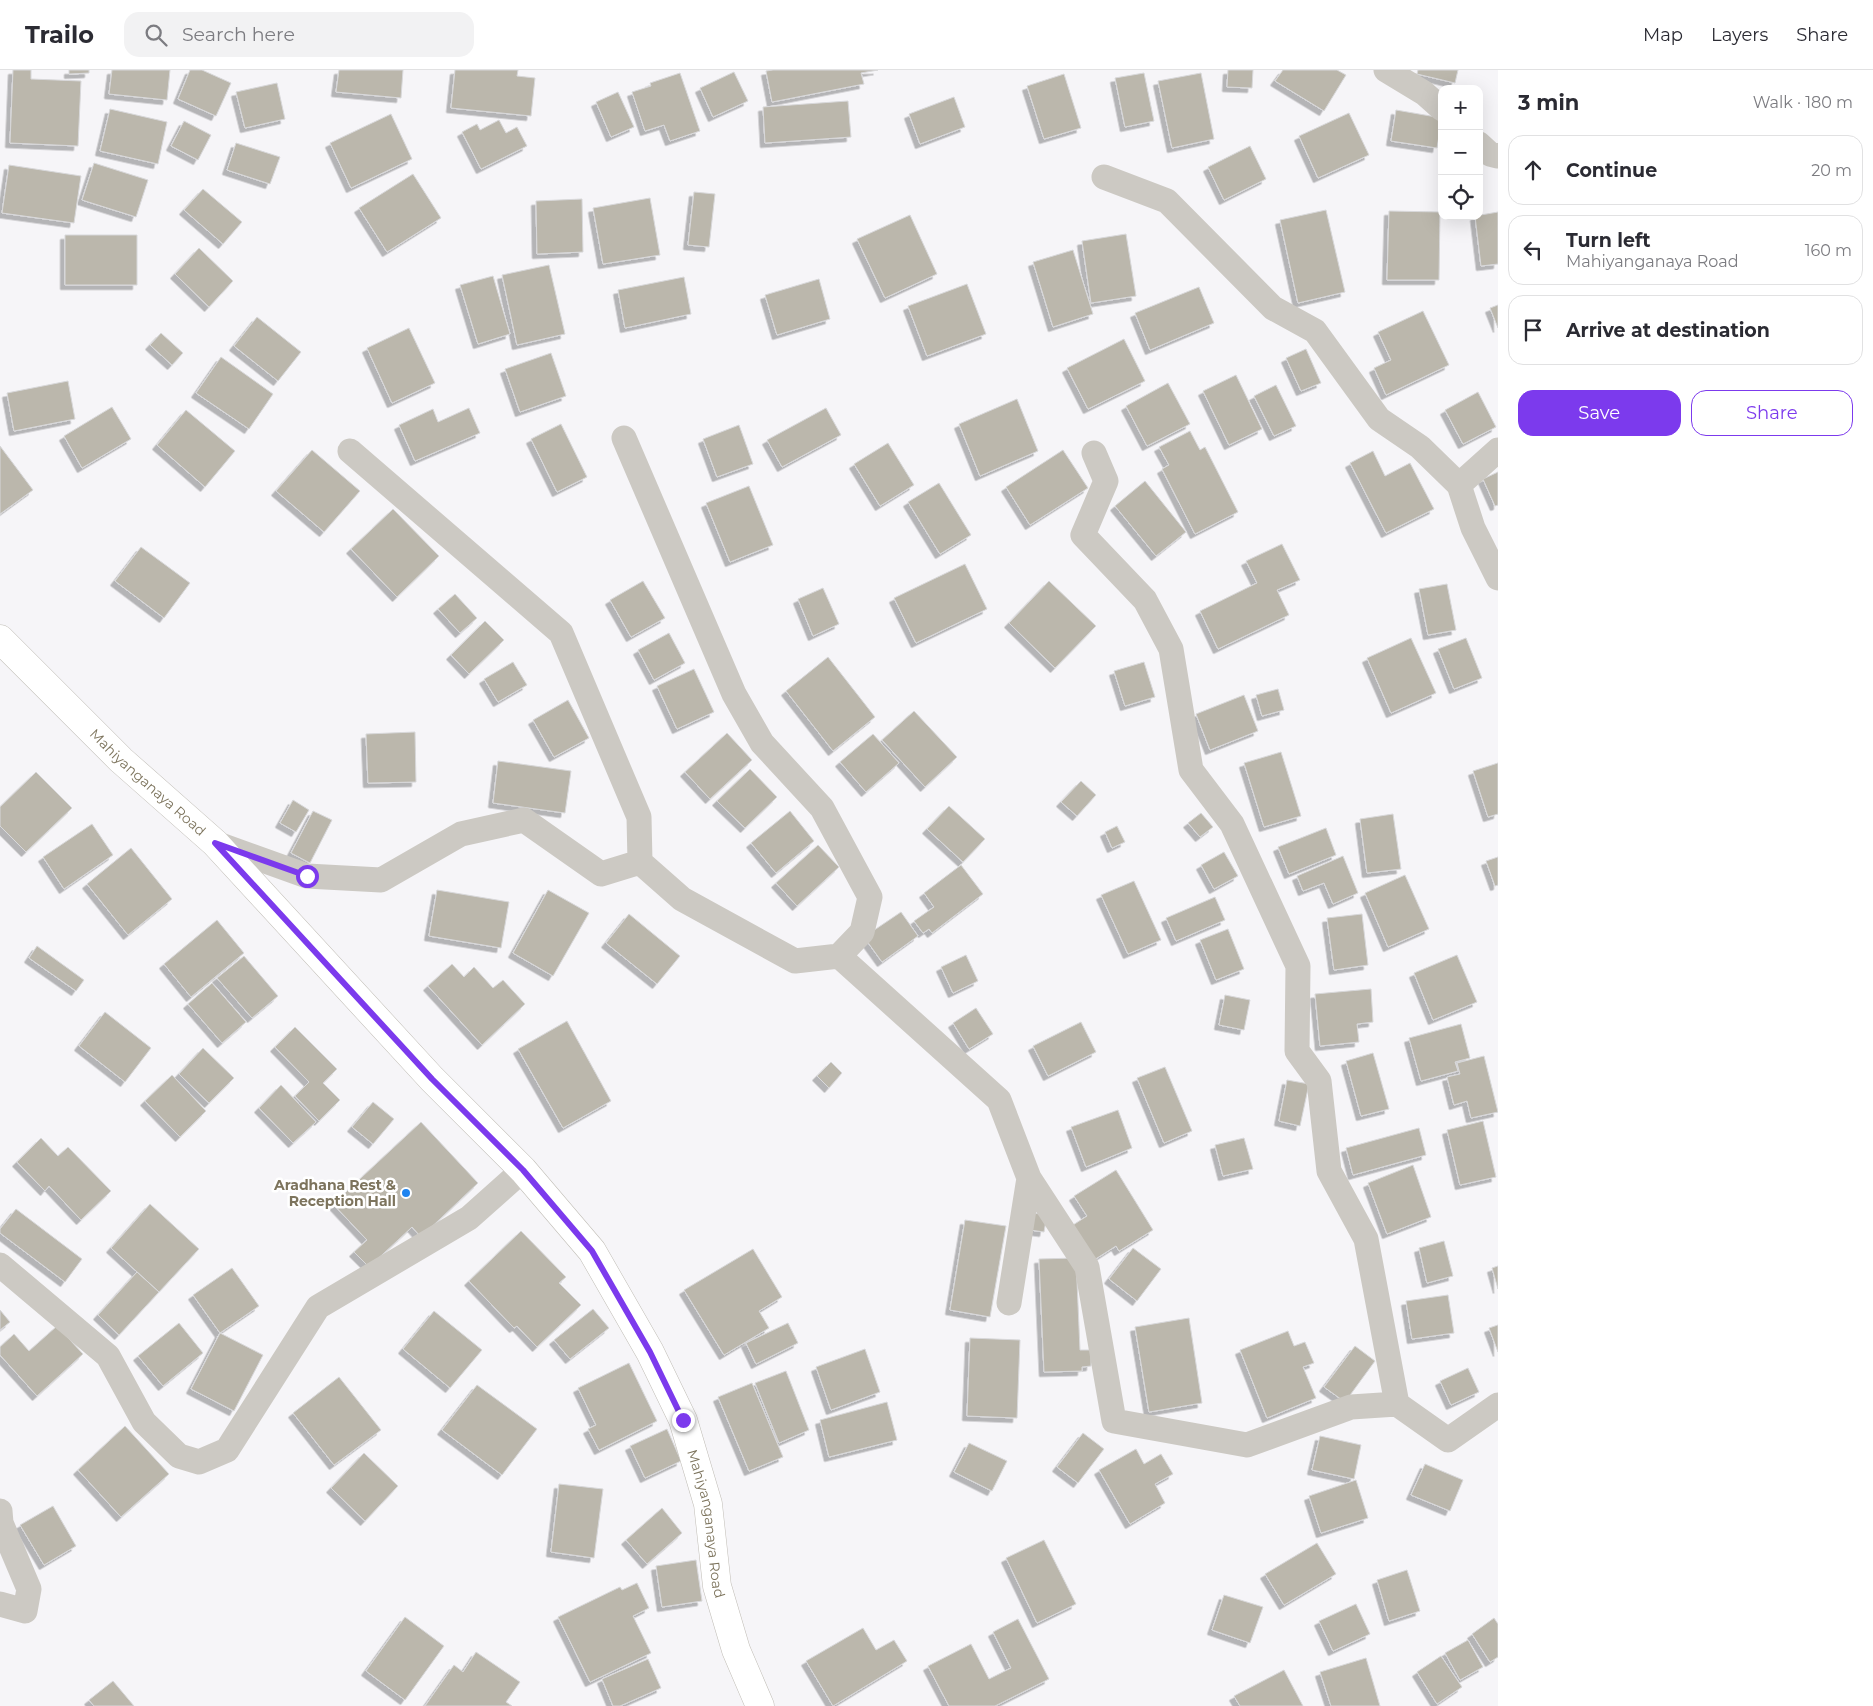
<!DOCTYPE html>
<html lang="en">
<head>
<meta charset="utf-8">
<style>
	body { margin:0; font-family:Montserrat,sans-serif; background:#f2f2f3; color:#2b2b33 }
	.controls { position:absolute; right:15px; top:15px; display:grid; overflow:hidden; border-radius:10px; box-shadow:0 5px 20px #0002 }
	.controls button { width:45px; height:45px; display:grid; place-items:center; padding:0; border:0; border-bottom:1px solid #e1e1e2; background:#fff; color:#2b2b33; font:25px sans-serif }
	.stop { position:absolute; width:15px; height:15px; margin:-11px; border:4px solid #7c3aed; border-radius:50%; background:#fff }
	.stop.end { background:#7c3aed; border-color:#fff; box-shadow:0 1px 5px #0008 }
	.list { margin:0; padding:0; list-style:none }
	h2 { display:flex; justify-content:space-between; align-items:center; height:65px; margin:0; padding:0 20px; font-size:21px }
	h2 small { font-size:16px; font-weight:400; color:#7c7c81 }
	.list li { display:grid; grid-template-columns:32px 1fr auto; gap:15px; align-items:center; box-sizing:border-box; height:70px; margin:0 10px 10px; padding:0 10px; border:1px solid #e1e1e2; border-radius:15px }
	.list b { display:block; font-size:19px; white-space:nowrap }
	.list p { margin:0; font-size:16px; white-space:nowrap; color:#7c7c81 }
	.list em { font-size:16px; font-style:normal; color:#7c7c81 }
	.actions { display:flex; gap:10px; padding:15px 20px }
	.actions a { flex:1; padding:11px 0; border:1px solid #7c3aed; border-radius:15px; text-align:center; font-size:18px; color:#7c3aed }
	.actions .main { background:#7c3aed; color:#fff }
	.icon { flex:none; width:28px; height:28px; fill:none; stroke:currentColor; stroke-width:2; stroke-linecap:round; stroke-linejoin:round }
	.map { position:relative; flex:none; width:1498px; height:1636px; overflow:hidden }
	header { display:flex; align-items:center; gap:30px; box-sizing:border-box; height:70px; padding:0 25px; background:#fff; border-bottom:1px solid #e1e1e2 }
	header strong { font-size:24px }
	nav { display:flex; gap:28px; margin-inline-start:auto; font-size:18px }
	.search { width:350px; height:45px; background:#f2f2f3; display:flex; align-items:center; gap:12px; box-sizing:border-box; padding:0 18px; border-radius:15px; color:#7c7c81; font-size:19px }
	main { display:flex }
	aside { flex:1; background:#fff }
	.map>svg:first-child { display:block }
	.building { fill:#bbb7ac; stroke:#d8d8da; filter:url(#shadow) }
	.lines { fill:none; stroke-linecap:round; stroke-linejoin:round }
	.primary-casing { stroke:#c0bdb6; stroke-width:29 }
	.street { stroke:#ccc9c3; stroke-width:25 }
	.primary { stroke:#fff; stroke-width:28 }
	.route { stroke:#7c3aed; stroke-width:6 }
	.poi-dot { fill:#1e84f0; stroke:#fff; stroke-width:2 }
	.labels { text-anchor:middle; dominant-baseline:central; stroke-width:5; stroke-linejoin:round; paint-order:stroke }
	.street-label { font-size:14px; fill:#7d745d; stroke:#fff }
	.poi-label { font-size:14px; font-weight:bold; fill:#7d745d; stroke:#fff; text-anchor:end }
</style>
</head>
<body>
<header>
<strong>Trailo</strong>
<div class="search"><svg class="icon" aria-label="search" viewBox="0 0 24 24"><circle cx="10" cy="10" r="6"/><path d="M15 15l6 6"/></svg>Search here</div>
<nav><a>Map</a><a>Layers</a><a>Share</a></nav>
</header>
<main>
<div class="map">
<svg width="1498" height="1636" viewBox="0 0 1498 1636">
	<defs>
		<filter id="shadow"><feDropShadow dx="-4.5" dy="4.5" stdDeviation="0" flood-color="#0004"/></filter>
	</defs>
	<rect width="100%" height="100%" fill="#f6f5f8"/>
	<path class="building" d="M13 0H31V9L81 11 78 76 10 73Z
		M69 0H89V3L69 4Z
		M112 0H170L167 30 109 24Z
		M190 0H202L231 13 216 46 178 29Z
		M339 0H403L401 28 336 22Z
		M455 0H518L517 6 535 8 531 46 451 38Z
		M773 0H878L861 3 864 14 772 32 766 1Z
		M1228 0H1253L1252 18 1227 17Z
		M1283 0H1337L1346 5 1324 41 1275 11Z
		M1418 0H1458L1455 13 1417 4Z
		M734 2 748 31 713 47 700 18Z
		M680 3 700 61 670 71 664 55 645 61 632 22 651 16 650 13Z
		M1144 3 1154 51 1125 57 1115 8Z
		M1201 3 1214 69 1172 78 1158 11Z
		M1064 4 1081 58 1044 69 1027 16Z
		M277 13 285 49 245 58 236 22Z
		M618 22 634 57 611 67 596 32Z
		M954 27 965 57 920 74 909 44Z
		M848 31 851 67 765 73 763 37Z
		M110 39 167 52 158 94 100 81Z
		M1396 40 1442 48 1437 78 1391 71Z
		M1349 43 1369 85 1318 108 1299 66Z
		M391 44 412 89 351 118 330 73Z
		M499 50 506 63 517 57 527 76 481 99 462 62 477 54 480 60Z
		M184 51 211 65 198 90 171 76Z
		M236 73 280 87 270 114 227 100Z
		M1250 76 1266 109 1224 130 1208 97Z
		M94 93 148 110 136 147 82 130Z
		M9 95 81 106 74 153 2 143Z
		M413 104 441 148 387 182 359 138Z
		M203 119 242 152 223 174 184 140Z
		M694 122 715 124 709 177 688 175Z
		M650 128 660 185 603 194 593 138Z
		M582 129 583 182 537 184 536 131Z
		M1326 140 1345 222 1298 233 1280 150Z
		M1389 141 1440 142 1439 210H1387Z
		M1498 142V194L1481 196 1475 146Z
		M910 145 937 204 885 228 857 169Z
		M1126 164 1136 226 1091 233 1082 171Z
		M65 165H137V215H65Z
		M199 178 233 211 209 237 175 204Z
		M1073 180 1093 244 1053 257 1033 192Z
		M549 195 565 264 517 275 502 205Z
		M493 206 510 264 478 274 460 215Z
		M684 207 691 244 625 258 618 220Z
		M819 209 830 249 777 265 765 225Z
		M967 214 986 264 927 286 908 236Z
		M1199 217 1214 253 1150 280 1135 243Z
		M1498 235V258L1490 238Z
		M1423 241 1449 295 1386 325 1374 298 1391 290 1378 262Z
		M257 247 301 282 278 311 234 276Z
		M409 258 435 313 392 333 367 278Z
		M161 263 183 283 172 295 150 275Z
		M1124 269 1145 311 1088 339 1067 298Z
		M1306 279 1321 313 1301 321 1286 288Z
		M551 283 566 326 520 342 505 299Z
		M221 287 273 324 249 359 196 323Z
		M1236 305 1262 359 1229 375 1203 321Z
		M68 311 75 349 14 361 7 323Z
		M1168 313 1190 354 1147 376 1126 336Z
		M1276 315 1296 356 1274 366 1254 326Z
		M1478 322 1496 357 1463 374 1445 340Z
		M1017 329 1038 381 980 406 959 354Z
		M112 337 131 369 82 398 64 366Z
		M469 338 480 363 415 391 399 355 433 339 438 352Z
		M826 338 841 365 782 397 767 370Z
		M186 340 235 381 205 417 157 375Z
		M561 354 587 407 557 422 531 369Z
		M739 355 753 394 717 407 703 369Z
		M1190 361 1200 380 1205 377 1238 442 1195 464 1162 399 1169 395 1159 377Z
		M888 373 914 415 880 436 854 394Z
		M0 376 33 420 0 444Z
		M312 380 360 421 324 462 276 421Z
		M1063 380 1088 418 1030 455 1006 417Z
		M1373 381 1385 406 1410 393 1434 439 1386 463 1350 393Z
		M1498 402V435L1495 436 1483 409Z
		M1145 411 1186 462 1156 486 1115 436Z
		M939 413 971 465 940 484 908 432Z
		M749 416 773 475 730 492 706 433Z
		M393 439 439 486 397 527 351 479Z
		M1282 474 1300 510 1277 520 1289 545 1218 579 1200 541 1257 513 1246 491Z
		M141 477 190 513 164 548 115 511Z
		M965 494 987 539 916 573 894 528Z
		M643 511 665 548 631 567 610 530Z
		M1049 511 1096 556 1055 598 1009 553Z
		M1447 514 1456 560 1428 565 1419 519Z
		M823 518 839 554 813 566 798 529Z
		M455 524 477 548 460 563 438 539Z
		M485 551 504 570 469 604 451 585Z
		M669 563 685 593 654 610 638 580Z
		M1411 568 1436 623 1391 643 1367 588Z
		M1466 568 1482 608 1454 619 1438 579Z
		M828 587 875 647 833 681 786 621Z
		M513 592 527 615 498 632 484 609Z
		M1144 592 1155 627 1125 636 1114 601Z
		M694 599 714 642 677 659 657 616Z
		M1278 619 1284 640 1262 646 1256 625Z
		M1244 625 1258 661 1210 680 1196 644Z
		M568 630 589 668 554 687 533 650Z
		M914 641 957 687 925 717 882 670Z
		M415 662 416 712 368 713 366 664Z
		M727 663 752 690 710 729 685 702Z
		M873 664 899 693 866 722 840 692Z
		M1281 682 1301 746 1264 757 1244 693Z
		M498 691 571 701 565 743 493 733Z
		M1498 693V744L1488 747 1473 701Z
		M750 699 777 727 745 758 717 731Z
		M36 702 72 738 26 782 0 756V737Z
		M1081 711 1096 725 1077 746 1061 732Z
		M293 730 309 740 296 762 280 753Z
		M949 736 985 769 963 792 927 759Z
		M313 741 332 750 310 793 291 783Z
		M790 741 814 771 776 803 751 773Z
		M1201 743 1213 757 1200 767 1188 753Z
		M1393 744 1401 799 1367 803 1360 749Z
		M92 754 113 785 64 819 43 787Z
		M1117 756 1125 772 1112 778 1105 762Z
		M1326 758 1336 785 1289 804 1278 777Z
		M818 775 839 797 797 836 776 813Z
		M131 778 172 829 128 865 87 814Z
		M1224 782 1238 806 1214 819 1201 795Z
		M1343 786 1358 823 1333 834 1324 813 1303 821 1297 806Z
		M1498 787V815L1495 816 1486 791Z
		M961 795 983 824 932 863 929 859 923 863 914 851 934 837 924 823Z
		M1405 805 1429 859 1388 877 1365 823Z
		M1134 811 1161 870 1128 884 1101 825Z
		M437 820 509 832 501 878 429 866Z
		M548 820 589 843 553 906 513 883Z
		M1215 827 1225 850 1176 871 1166 848Z
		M901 842 918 866 882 892 864 867Z
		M629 844 680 886 657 914 606 873Z
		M1362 844 1368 895 1334 900 1327 848Z
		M217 850 244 883 191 927 164 894Z
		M1228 859 1244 899 1216 910 1200 870Z
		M37 876 84 910 76 921 29 888Z
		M966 885 978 911 953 923 941 897Z
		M1457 885 1477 932 1433 950 1414 903Z
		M244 886 278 926 252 948 217 908Z
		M452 894 464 907 474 897 493 918 503 910 525 934 482 975 428 916Z
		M212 913 246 952 222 973 188 934Z
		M1371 919 1373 952 1357 954 1359 972 1320 976 1315 924Z
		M1225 925 1250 930 1244 960 1219 955Z
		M976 938 993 964 969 979 953 953Z
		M105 942 151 978 125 1012 79 976Z
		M567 951 611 1031 563 1058 518 979Z
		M1081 952 1096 982 1048 1006 1033 976Z
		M1461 954 1470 988 1455 992 1458 1001 1421 1011 1409 968Z
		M295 957 337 999 323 1013 340 1030 319 1051 295 1026 309 1012 275 977Z
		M203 978 234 1008 209 1033 179 1004Z
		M1373 983 1389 1039 1361 1046 1346 991Z
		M1484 986 1498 1042 1471 1048 1467 1031 1454 1035 1447 1007 1460 1004 1457 993Z
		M831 992 842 1003 829 1018 817 1006Z
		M1165 997 1192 1061 1164 1073 1137 1008Z
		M172 1005 206 1041 180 1067 145 1031Z
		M1287 1010 1309 1014 1300 1056 1279 1051Z
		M281 1015 316 1052 293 1073 259 1038Z
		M373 1032 394 1049 373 1074 352 1057Z
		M1118 1040 1132 1078 1086 1097 1071 1057Z
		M1483 1051 1496 1107 1460 1115 1447 1060Z
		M421 1052 478 1113 421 1167 412 1157 369 1197 354 1182 367 1170 333 1134Z
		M1419 1058 1426 1085 1353 1105 1346 1078Z
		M41 1068 58 1086 68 1077 111 1121 81 1150 49 1116 45 1121 17 1092Z
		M1244 1068 1253 1099 1223 1106 1215 1075Z
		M1413 1095 1431 1147 1387 1164 1368 1113Z
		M1116 1100 1153 1160 1119 1181 1116 1176 1094 1190 1073 1155 1087 1146 1074 1126Z
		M150 1134 199 1179 159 1222 111 1178Z
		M16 1139 82 1189 65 1212 0 1163V1159Z
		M1033 1143 1047 1145 1044 1162 1030 1160Z
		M965 1150 1006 1156 990 1247 950 1240Z
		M521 1161 566 1207 559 1213 581 1235 537 1277 517 1256 514 1258 469 1211Z
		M1444 1171 1453 1206 1427 1213 1419 1178Z
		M1133 1178 1161 1199 1137 1231 1109 1209Z
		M753 1179 782 1227 759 1241 769 1258 724 1285 684 1220Z
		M1076 1188 1080 1280H1091V1296L1082 1297V1301L1044 1302 1039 1189Z
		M1498 1196V1219L1492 1198Z
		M232 1198 259 1236 220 1263 193 1225Z
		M137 1202 159 1222 119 1265 98 1245Z
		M1448 1225 1454 1263 1412 1269 1406 1231Z
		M593 1239 609 1258 570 1289 554 1270Z
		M0 1240 10 1252 0 1260Z
		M434 1241 482 1280 450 1318 403 1279Z
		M1189 1248 1202 1333 1149 1342 1135 1257Z
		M179 1253 203 1283 163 1316 138 1286Z
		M788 1253 798 1273 756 1294 746 1273Z
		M1498 1255V1282L1489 1258Z
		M57 1256 83 1284 37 1326 0 1285V1277L14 1264 29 1281Z
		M1288 1261 1294 1276 1305 1272 1314 1293 1303 1297 1316 1328 1267 1348 1240 1280Z
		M220 1263 263 1285 234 1341 191 1319Z
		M970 1268 1020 1270 1017 1348 967 1346Z
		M1355 1276 1375 1291 1345 1332 1324 1317Z
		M865 1279 880 1322 831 1340 816 1297Z
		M629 1293 657 1351 599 1380 588 1359 596 1355 578 1318Z
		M1468 1298 1479 1322 1451 1335 1440 1311Z
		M786 1301 809 1360 779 1373 755 1313Z
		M339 1307 381 1360 334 1395 293 1343Z
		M752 1313 783 1387 749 1401 718 1327Z
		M477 1315 537 1359 502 1405 442 1360Z
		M887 1332 897 1370 829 1387 820 1350Z
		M125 1356 169 1404 121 1447 78 1400Z
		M667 1359 681 1391 645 1408 630 1376Z
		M1083 1363 1104 1379 1078 1413 1057 1397Z
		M1320 1366 1361 1375 1354 1409 1312 1400Z
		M969 1373 1007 1391 992 1421 954 1402Z
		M1136 1379 1144 1394 1161 1384 1173 1404 1155 1414 1165 1433 1130 1454 1099 1400Z
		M364 1383 398 1416 365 1451 331 1418Z
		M1425 1394 1463 1410 1450 1441 1411 1425Z
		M1356 1410 1368 1448 1321 1463 1309 1426Z
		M559 1414 603 1419 594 1488 551 1482Z
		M53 1436 76 1476 44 1495 20 1455Z
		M662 1438 682 1463 647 1494 626 1470Z
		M1044 1470 1076 1534 1037 1553 1006 1488Z
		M1317 1473 1336 1504 1284 1535 1265 1504Z
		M696 1490 702 1531 662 1537 656 1496Z
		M1407 1500 1420 1541 1389 1551 1377 1510Z
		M637 1513 649 1538 633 1546 651 1583 590 1612 558 1547 620 1517 622 1520Z
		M1224 1525 1263 1537 1250 1573 1212 1560Z
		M1356 1534 1370 1564 1333 1581 1319 1551Z
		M405 1547 444 1576 405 1630 366 1601Z
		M1494 1548 1498 1554V1587L1490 1592 1472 1564Z
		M1018 1549 1049 1609 995 1636H949L928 1596 971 1574 989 1609 1011 1598 993 1562Z
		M863 1558 876 1580 894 1570 907 1591 833 1636 806 1591Z
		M1468 1570 1483 1597 1460 1610 1445 1583Z
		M476 1582 520 1612 506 1632 512 1636H425L454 1595 463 1602Z
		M1441 1586 1462 1617 1437 1634 1417 1602Z
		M1366 1588 1380 1636H1331L1320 1602Z
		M648 1589 661 1618 620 1636H613L602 1609Z
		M1284 1600 1303 1636H1240L1234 1626Z
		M113 1611 134 1636H94L89 1630Z"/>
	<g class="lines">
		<g class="primary-casing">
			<g id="primary">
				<path id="s1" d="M0 569 121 690 215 773 432 1009 523 1100 592 1181 650 1282 683 1350 708 1434 717 1516 736 1580 760 1636"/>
			</g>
		</g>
		<path class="street" d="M1386 0 1424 23 1442 39
			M1479 74 1490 84 1498 86
			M1104 107 1167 131 1273 238 1315 261 1379 349 1420 377 1459 415 1473 458 1498 508
			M624 368 734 624 762 673 822 738 870 827 862 862 839 886 795 891 682 829 640 792
			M1094 383 1106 411 1083 465 1145 530 1171 579 1191 700 1232 754 1298 896 1297 981 1319 1011 1329 1101 1366 1169 1397 1334 1448 1370 1498 1335
			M1459 415 1498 380
			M215 773 307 806 381 810 461 764 524 750 601 804 640 792 639 747 561 563 350 381
			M839 886 999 1030 1029 1108 1009 1233
			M1029 1108 1087 1197 1114 1351 1247 1375 1351 1337 1397 1334
			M0 1195 108 1286 144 1352 179 1386 199 1392 227 1380 318 1237 469 1148 523 1100
			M0 1441 1 1453 29 1519 25 1541 0 1534"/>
		<use href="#primary" class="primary"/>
	</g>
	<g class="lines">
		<path class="route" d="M307 806 215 773 432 1009 523 1100 592 1181 650 1282 683 1350"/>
	</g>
	<circle class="poi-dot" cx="406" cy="1123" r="5"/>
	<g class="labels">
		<g class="street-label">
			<text stroke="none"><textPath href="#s1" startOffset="206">Mahiyanganaya Road</textPath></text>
			<text stroke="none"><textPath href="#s1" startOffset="1151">Mahiyanganaya Road</textPath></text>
		</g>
		<g class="poi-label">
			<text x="396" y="1115">Aradhana Rest &amp;<tspan x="396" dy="16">Reception Hall</tspan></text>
		</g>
	</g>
</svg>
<div class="controls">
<button>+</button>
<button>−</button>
<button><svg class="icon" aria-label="locate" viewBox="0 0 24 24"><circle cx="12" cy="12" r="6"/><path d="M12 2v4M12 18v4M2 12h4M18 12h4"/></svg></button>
</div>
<div class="stop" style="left:307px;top:806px"></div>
<div class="stop end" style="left:683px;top:1350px"></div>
</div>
<aside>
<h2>3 min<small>Walk · 180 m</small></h2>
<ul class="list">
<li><svg class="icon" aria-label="ahead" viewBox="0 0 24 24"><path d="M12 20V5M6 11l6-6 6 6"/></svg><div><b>Continue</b></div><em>20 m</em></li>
<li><svg class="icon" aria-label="left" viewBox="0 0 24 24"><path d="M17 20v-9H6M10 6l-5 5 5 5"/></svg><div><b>Turn left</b><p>Mahiyanganaya Road</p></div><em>160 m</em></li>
<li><svg class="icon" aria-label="arrive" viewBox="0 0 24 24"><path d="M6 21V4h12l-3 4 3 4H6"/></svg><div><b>Arrive at destination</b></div></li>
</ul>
<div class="actions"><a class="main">Save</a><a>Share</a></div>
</aside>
</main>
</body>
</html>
